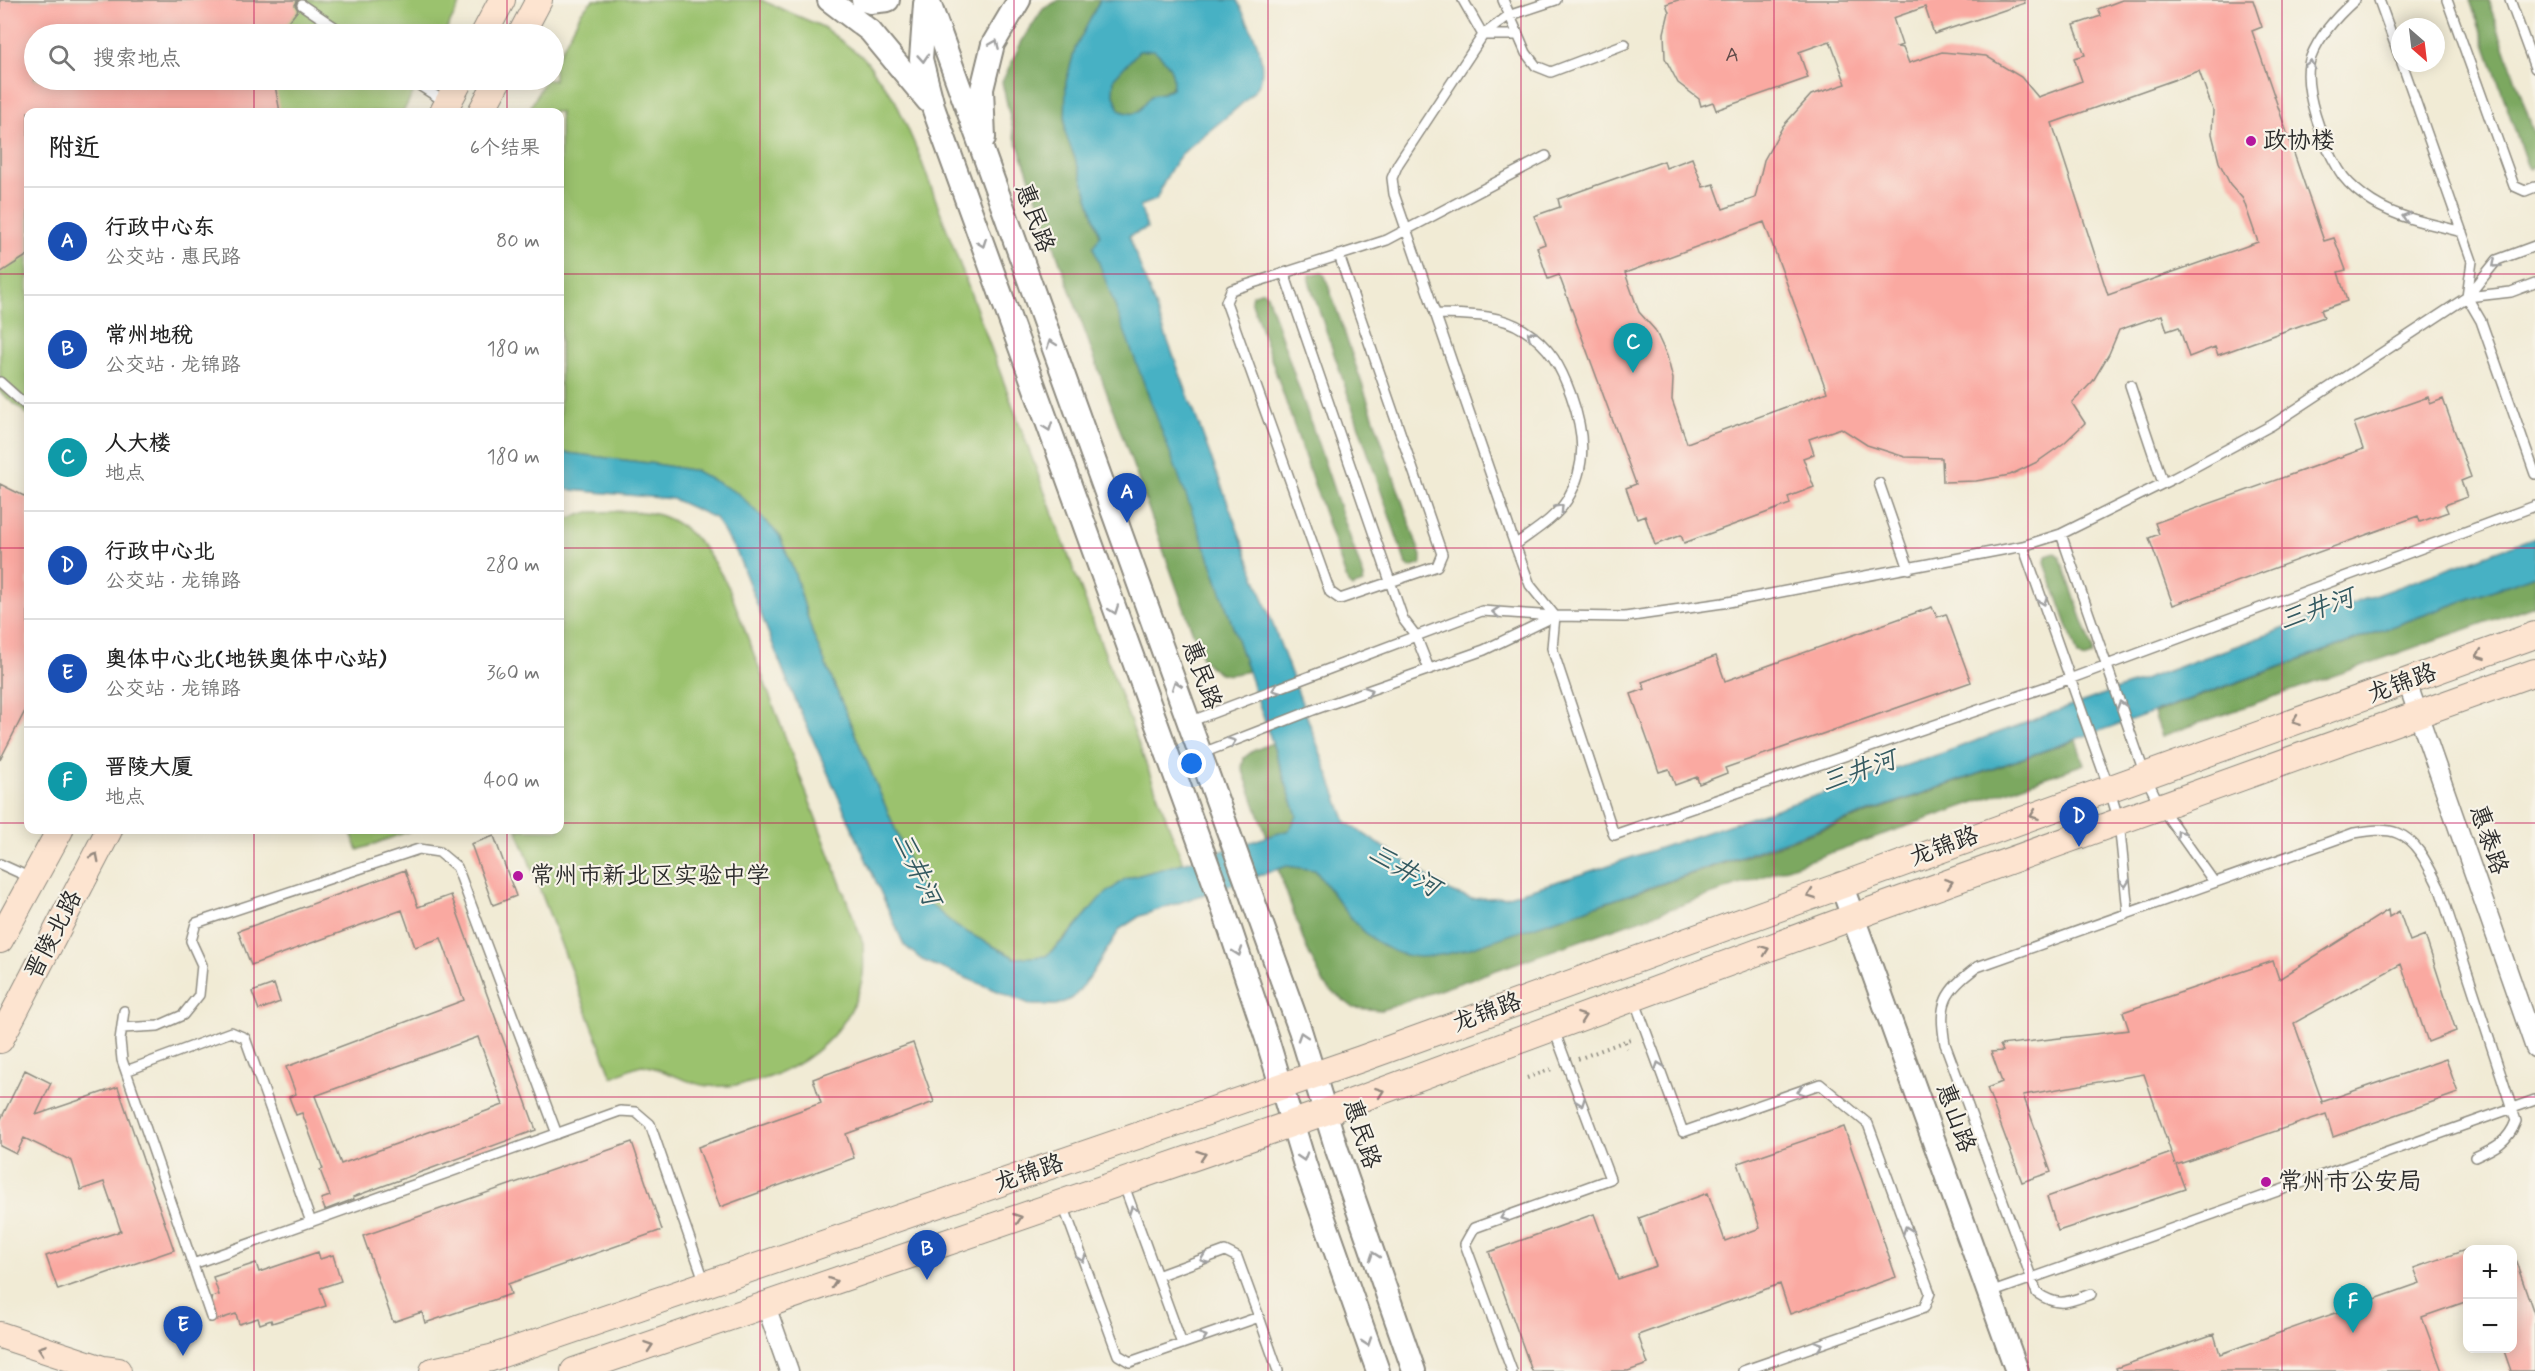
<!DOCTYPE html>
<html lang="zh">
<head>
<meta charset="utf-8">
<style>
	body { margin:0; font-family:Mynerve,"LXGW WenKai TC",sans-serif; background:#f6f6f6; color:#222 }
	.controls { position:absolute; right:18px; bottom:18px; display:grid; overflow:hidden; border-radius:12px; box-shadow:0 3px 15px #0003 }
	.controls button { width:54px; height:54px; display:grid; place-items:center; padding:0; border:0; border-bottom:2px solid #e0e0e0; background:#fff; color:#222; font:30px sans-serif }
	.compass { position:absolute; left:2391px; top:18px; width:54px; height:54px; border-radius:50%; background:#fff; box-shadow:0 3px 15px #0003; rotate:152deg }
	.you { position:absolute; left:1192px; top:764px; width:21px; height:21px; margin:-15px; border:4px solid #fff; border-radius:50%; background:#1a73e8; box-shadow:0 0 0 9px #1a73e833 }
	.badge { display:grid; place-items:center; width:39px; height:39px; border-radius:50%; background:#b5179e; color:#fff; font-size:20px; font-weight:700 }
	.pin { position:absolute; translate:-50% -50px; filter:drop-shadow(0 2px 3px #0008) }
	.pin::after { content:''; position:absolute; top:32px; width:21px; height:18px; background:inherit; clip-path:polygon(0 0,100% 0,50% 100%) }
	.list { margin:0; padding:0; list-style:none }
	h2 { display:flex; justify-content:space-between; align-items:center; height:78px; margin:0; padding:0 24px; font-size:26px }
	h2 small { font-size:20px; font-weight:400; color:#767676 }
	.list li { display:grid; grid-template-columns:39px 1fr auto; gap:18px; align-items:center; box-sizing:border-box; height:108px; padding:0 24px; border-top:2px solid #e0e0e0 }
	.list b { display:block; font-size:22px; white-space:nowrap }
	.list p { margin:0; font-size:20px; white-space:nowrap; color:#767676 }
	.list em { font-size:20px; font-style:normal; color:#767676 }
	.icon { flex:none; width:33px; height:33px; fill:none; stroke:currentColor; stroke-width:2; stroke-linecap:round; stroke-linejoin:round }
	.map { position:relative; flex:none; width:2535px; height:1371px; overflow:hidden }
	.search { position:absolute; background:#fff; box-shadow:0 3px 15px #0003; left:24px; top:24px; width:540px; height:66px; display:flex; align-items:center; gap:15px; box-sizing:border-box; padding:0 21px; border-radius:33px; color:#767676; font-size:22px }
	.panel { position:absolute; background:#fff; box-shadow:0 3px 15px #0003; left:24px; top:108px; width:540px; height:726px; border-radius:12px }
	.map>svg:first-child { display:block }
	.green { fill:#9bc26e; stroke:#63764c; stroke-width:1.5 }
	.forest { fill:#7ca861; stroke:#546a46; stroke-width:1.5 }
	.water { fill:#46b1c4; stroke:#386e78; stroke-width:1.5; fill-rule:evenodd }
	.building { fill:#faa9a1; fill-rule:evenodd }
	.lines { fill:none; stroke-linecap:round; stroke-linejoin:round }
	.service-casing { stroke:#8e8b80; stroke-width:12 }
	.minor-casing { stroke:#8e8b80; stroke-width:21 }
	.tertiary-casing { stroke:#8e8b80; stroke-width:26 }
	.secondary-casing { stroke:#8e8b80; stroke-width:28 }
	.path { stroke:#8e8b80; stroke-width:4; stroke-dasharray:1.5 4.5; stroke-linecap:butt }
	.service { stroke:#fff; stroke-width:9 }
	.minor { stroke:#fff; stroke-width:18 }
	.tertiary { stroke:#fff; stroke-width:22 }
	.secondary { stroke:#fde4d0; stroke-width:26 }
	.oneway { stroke:#a0a0a0 }
	.oneway2 { stroke:#94887e }
	.grid { fill:none; stroke:#c2185b; stroke-width:1.5; stroke-opacity:0.55 }
	.poi-dot { fill:#b5179e; stroke:#f7f3e8; stroke-width:2 }
	.labels { text-anchor:middle; dominant-baseline:central; stroke-width:4.5; stroke-linejoin:round; paint-order:stroke }
	.number-label { font-size:21px; fill:#5f4a48 }
	.poi-label { font-size:24px; fill:#2b2b2b; stroke:#f7f3e8; text-anchor:start }
	.street-label { font-size:24px; fill:#2b2b2b; stroke:#f7f3e8 }
	.water-label { font-size:26px; font-style:italic; fill:#345a61; stroke:#f7f3e8 }
</style>
</head>
<body>
<div class="map">
<svg width="2535" height="1371" viewBox="0 0 2535 1371">
	<rect width="100%" height="100%" fill="#f7f3e8"/>
	<filter id="ink" filterUnits="userSpaceOnUse"><feTurbulence type="fractalNoise" baseFrequency=".0167" numOctaves="2"/><feDisplacementMap in="SourceGraphic" scale="12" xChannelSelector="R" yChannelSelector="G"/><feConvolveMatrix kernelMatrix="1 2 1 2 8 2 1 2 1" color-interpolation-filters="sRGB"/></filter>
	<filter id="wash" filterUnits="userSpaceOnUse"><feTurbulence type="fractalNoise" baseFrequency=".008" numOctaves="4" result="noise"/><feDisplacementMap in="SourceGraphic" scale="24" xChannelSelector="R" yChannelSelector="G"/><feGaussianBlur stdDeviation="1.35" result="paint"/><feColorMatrix in="noise" values="0 0 0 0 0 0 0 0 0 0 0 0 0 0 0 0 0 1.4 0 .05"/><feComposite in="paint" operator="in"/></filter>
	<g filter="url(#wash)">
		<rect width="100%" height="100%" fill="#f1ebd5"/>
		<path class="green" d="M0 0H462L444 34H34V80H420L403 112H28V415L0 392Z
			M593 0H761L823 27 865 59 895 100 918 152 1183 863 1125 879 1046 956 1016 958 957 927 925 900 812 632 795 574 779 535 696 471 656 464 560 452V112H528L545 80H554V64L582 11Z
			M589 512C612 512 638 509 659 515 694 526 713 559 729 588L863 943C863 955 865 969 862 980 847 1048 774 1090 708 1086 690 1085 654 1065 642 1065 633 1066 621 1074 612 1077L517 830H560V521Z
			M350 830H412L358 850Z"/>
		<path class="forest" d="M1059 0H1100L1075 49 1066 82 1065 132 1081 174 1100 236 1248 671C1226 677 1217 677 1202 658L1014 134 1002 82 1022 41 1043 9Z
			M2470 0H2488L2535 136V167L2531 169 2527 165Z
			M1154 50C1166 60 1176 71 1172 87L1163 93 1152 95C1139 107 1141 120 1119 110L1113 92 1114 78 1139 51Z
			M1321 272 1325 276 1422 559 1421 564 1410 568 1406 564 1309 281 1310 275Z
			M1263 291 1267 295 1364 578 1363 583 1352 587 1348 583 1251 300 1252 295Z
			M2055 553 2060 557 2093 649 2092 656 2083 659 2078 655 2045 563 2046 556Z
			M2535 575V605L2162 736 2154 713Z
			M2076 740 2084 764 1382 1010 1354 1008 1325 986 1306 947 1278 869 1287 866 1315 870C1344 907 1368 954 1419 956 1433 957 1448 953 1461 951L1770 848Z
			M1272 743 1297 816 1289 830 1267 837 1242 768 1244 758 1253 751Z"/>
		<path class="water" d="M1100 0H1237C1248 24 1266 52 1261 79 1258 98 1197 137 1181 155 1170 168 1163 184 1156 200L1140 206 1147 228 1129 236 1346 822 1453 893 1472 899 1505 897 1582 874 1940 754 2535 537V575C2178 704 1821 831 1461 951 1448 953 1433 957 1419 957 1368 954 1344 907 1315 870L1287 866 1140 916 1120 929 1089 978 1073 998 1057 1005H1032L922 960 904 945 788 683 737 553 715 518 673 499 560 489V452L656 464 696 471 739 494 779 535 795 574 812 632 925 900 957 927 1015 958 1046 956 1067 937 1099 899 1125 879 1183 863 1289 830 1297 816 1212 565 1093 247 1100 236 1081 174 1065 132 1066 82 1075 49ZM1154 50C1166 60 1176 71 1172 88L1163 93 1152 95C1139 107 1141 120 1119 110L1113 92 1114 78 1139 51Z"/>
		<g id="blocks">
			<path class="building" d="M0 0H298L295 5 298 10 279 34H34V80H274L280 112H28V255L0 273Z
				M1678 0H2024L2025 3 1934 34 1925 7 1893 18 1902 45 1897 47 1903 48 1909 63 1942 52 1986 56 2021 77 2038 97 2082 81 2074 58 2085 55 2074 25 2101 16 2098 9 2122 0H2253L2262 27 2252 31 2324 241 2334 238 2346 270 2338 272 2347 301 2321 310 2324 317 2218 355 2215 347 2189 357 2179 327 2167 331 2162 315 2119 330 2109 354 2093 381 2072 403 2085 423 2064 443 2037 462 2010 475 1976 481 1943 482 1942 458 1905 457 1867 445 1841 428 1809 439 1814 454 1803 458 1814 487 1788 497 1790 504 1684 543 1681 535 1655 545 1645 516 1637 519 1626 488 1636 484 1559 275 1548 279 1537 247 1545 244 1534 216 1560 207 1558 199 1664 161 1666 168 1692 158 1703 187 1714 184 1723 209 1755 198 1764 160 1783 126 1811 95 1846 84 1830 41 1799 52 1808 78 1716 110 1713 102 1701 106 1699 99 1678 83 1665 58 1664 33 1669 12 1666 4ZM2199 71 2213 110 2212 134 2219 162 2230 184 2243 199 2258 242 2108 295 2052 123ZM1764 222 1827 392 1687 443 1672 400 1673 379 1667 356 1655 330 1639 312 1625 273Z
				M2428 397 2430 404 2443 399 2471 477 2461 481 2467 497 2445 505 2448 512 2420 522 2418 516 2173 605 2149 538 2159 534 2155 523 2363 449 2354 423Z
				M0 484 28 498V705L0 760Z
				M1932 607 1937 617 1946 614 1971 682 1725 768 1727 773 1699 784 1697 777 1675 785 1669 769 1659 772 1631 694 1645 689 1642 682 1716 656 1725 681Z
				M494 836 516 896 493 905 471 844Z
				M405 870 418 907 451 895 536 1130 353 1197 354 1199 325 1210 321 1199 330 1196 320 1170 323 1169 302 1113 296 1115 289 1097 296 1094 286 1067 464 1000 441 938 415 947 402 910 251 965 238 931ZM478 1037 503 1105 341 1164 315 1096Z
				M2388 910 2389 917 2399 911 2410 941 2425 935 2456 1031 2428 1042 2401 964 2294 1023 2323 1104 2322 1102 2446 1059 2458 1093 2333 1137 2326 1114 2176 1165 2185 1189 2058 1231 2047 1197 2171 1153 2175 1164 2144 1074 2023 1095 2051 1172 2022 1182 1987 1088 2002 1082 1991 1052 2003 1051 2000 1045 2129 1030 2123 1012 2273 961 2279 979Z
				M274 984 280 1002 259 1010 252 992Z
				M913 1043 934 1102 846 1134 854 1158 720 1207 698 1147 821 1103 813 1079Z
				M25 1070 51 1083 36 1115 118 1087 174 1250 58 1290 46 1256 121 1231 104 1182 81 1190 72 1161 24 1138 16 1154 0 1146V1121Z
				M1844 1127 1896 1277 1790 1314 1780 1284 1638 1335 1648 1364 1628 1371H1532L1489 1252 1594 1214 1618 1279 1656 1266 1639 1218 1708 1193 1725 1241 1760 1228 1738 1163Z
				M632 1142 662 1230 508 1284 511 1294 425 1323 422 1312 393 1322 363 1236Z
				M2468 1249V1301L2422 1317 2442 1371H2117L2116 1368 2214 1334 2220 1354 2420 1283 2414 1268Z
				M318 1252 320 1259 333 1255 341 1281 320 1288 326 1306 272 1323 271 1320 260 1324 258 1318 239 1324 236 1314 217 1320 211 1297 219 1295 213 1277 256 1263 259 1272Z
				M2512 1259H2515L2535 1316V1371H2511L2503 1348H2512Z"/>
		</g>
	</g>
	<g filter="url(#ink)">
		<use href="#blocks" fill-opacity="0" stroke="#8e8b80" stroke-width="1.5"/>
		<g class="lines">
			<g class="service-casing">
				<path id="service" d="M1463 0 1483 35H1518
					M1503 0 1526 53 1536 66 1551 72 1625 44
					M1556 0 1508 16 1483 35 1398 164 1392 178 1394 194 1515 545 1530 585 1555 616 1625 617 1723 603 2023 546 2061 534 2174 478 2272 425 2467 297 2472 261 2402 63
					M2355 0C2337 16 2320 34 2311 57 2300 86 2324 145 2339 170 2344 179 2356 190 2364 196 2392 218 2430 223 2462 232
					M2379 0 2400 58
					M2447 0 2514 186 2525 191 2535 187
					M2510 0 2535 68
					M302 5 345 34
					M411 80 447 103
					M1339 255 1442 554 1437 566 1340 599 1330 592 1226 302 1231 290 1387 240 1546 156
					M1284 273 1403 619 1416 636 1429 669
					M2469 295 2497 260 2535 246
					M2467 297 2481 321 2535 474
					M2467 297 2511 292 2535 283
					M1435 314C1464 315 1499 313 1524 330 1550 346 1561 367 1571 395 1584 432 1588 465 1567 500 1555 519 1532 532 1515 545
					M0 382 28 407
					M2130 385 2163 483
					M1879 483 1909 569
					M2061 534 2145 775 2160 806 2214 882
					M2023 546 2109 788 2119 821 2128 912
					M1555 616 1552 648 1614 835 2072 678 2535 506
					M1189 722 1482 611 1555 616
					M1200 754 1313 710 1484 650 1553 617
					M0 864 31 878
					M1634 999 1683 1132 1820 1084 1868 1124 1930 1293 1924 1308 1743 1371
					M124 1011 120 1040 122 1060 211 1317
					M122 1028 158 1026 183 1015 199 995 202 965 191 941 196 923 419 849 439 852 457 867 557 1134
					M126 1071 231 1032 245 1038 311 1222
					M1123 1183 1182 1344
					M1063 1205 1118 1355 1130 1362 1259 1317 1278 1371
					M193 1264 620 1111 636 1112 650 1124 705 1283
					M1157 1276 1225 1251 1237 1257 1259 1317
					M1990 1293 2535 1100
					M2091 1294C2068 1302 2059 1308 2037 1293L1945 1044C1938 1003 1944 992 1977 967L2354 833C2367 831 2384 828 2397 833 2419 841 2430 870 2440 889L2516 1121C2508 1142 2495 1148 2475 1157
					M1512 1371 1465 1244 1474 1228 1610 1179 1554 1030"/>
			</g>
			<g class="minor-casing">
				<path id="minor" d="M2407 682 2535 1048
					M766 1306 789 1371"/>
			</g>
			<g class="tertiary-casing">
				<path id="tertiary" d="M829 0 870 31 928 101
					M863 0 870 2 888 0
					M928 0 1300 1030 1337 1150 1414 1371
					M925 4 921 59 934 110 1219 896 1267 1039 1305 1165 1378 1371
					M984 138 982 89 993 44 1019 0
					M1841 884 2017 1371"/>
			</g>
			<g class="secondary-casing">
				<path id="secondary" d="M484 34 502 0
					M521 34 539 0
					M443 112 460 80
					M481 112 498 80
					M0 940 60 830
					M0 1040 109 830
					M0 1335 103 1369 118 1371
					M433 1371 491 1358 1361 1059 2535 635
					M574 1371 1325 1112 1853 917 2535 672"/>
			</g>
			<path class="path" d="M1625 1042 1627 1048
				M1578 1059 1633 1038
				M1527 1078 1555 1068"/>
			<use href="#service" class="service"/>
			<use href="#minor" class="minor"/>
			<use href="#tertiary" class="tertiary"/>
			<use href="#secondary" class="secondary"/>
		</g>
		<defs><path id="oneway-chevron" d="M-2-3.5L2.5 0L-2 3.5" fill="none" stroke-width="1.6" stroke-linecap="round" stroke-linejoin="round" transform="scale(1.5)"/></defs>
		<g class="oneway">
			<use href="#oneway-chevron" transform="translate(995 44) rotate(-67)"/>
			<use href="#oneway-chevron" transform="translate(923 58) rotate(86)"/>
			<use href="#oneway-chevron" transform="translate(2310 64) rotate(-78)"/>
			<use href="#oneway-chevron" transform="translate(2406 217) rotate(-163)"/>
			<use href="#oneway-chevron" transform="translate(982 243) rotate(70)"/>
			<use href="#oneway-chevron" transform="translate(2496 264) rotate(138)"/>
			<use href="#oneway-chevron" transform="translate(1531 335) rotate(-142)"/>
			<use href="#oneway-chevron" transform="translate(1051 344) rotate(-110)"/>
			<use href="#oneway-chevron" transform="translate(1048 427) rotate(70)"/>
			<use href="#oneway-chevron" transform="translate(1560 508) rotate(-47)"/>
			<use href="#oneway-chevron" transform="translate(2043 601) rotate(70)"/>
			<use href="#oneway-chevron" transform="translate(1114 610) rotate(70)"/>
			<use href="#oneway-chevron" transform="translate(1496 612) rotate(-176)"/>
			<use href="#oneway-chevron" transform="translate(1176 685) rotate(-110)"/>
			<use href="#oneway-chevron" transform="translate(1276 689) rotate(160)"/>
			<use href="#oneway-chevron" transform="translate(1369 691) rotate(-19)"/>
			<use href="#oneway-chevron" transform="translate(2121 705) rotate(-108)"/>
			<use href="#oneway-chevron" transform="translate(1232 742) rotate(-20)"/>
			<use href="#oneway-chevron" transform="translate(2180 834) rotate(-125)"/>
			<use href="#oneway-chevron" transform="translate(2125 883) rotate(84)"/>
			<use href="#oneway-chevron" transform="translate(1238 952) rotate(71)"/>
			<use href="#oneway-chevron" transform="translate(1302 1036) rotate(-108)"/>
			<use href="#oneway-chevron" transform="translate(1659 1066) rotate(-110)"/>
			<use href="#oneway-chevron" transform="translate(1801 1091) rotate(161)"/>
			<use href="#oneway-chevron" transform="translate(1581 1102) rotate(69)"/>
			<use href="#oneway-chevron" transform="translate(1303 1157) rotate(73)"/>
			<use href="#oneway-chevron" transform="translate(1133 1210) rotate(-110)"/>
			<use href="#oneway-chevron" transform="translate(1504 1217) rotate(160)"/>
			<use href="#oneway-chevron" transform="translate(1907 1230) rotate(-110)"/>
			<use href="#oneway-chevron" transform="translate(1374 1256) rotate(-109)"/>
			<use href="#oneway-chevron" transform="translate(1082 1258) rotate(70)"/>
			<use href="#oneway-chevron" transform="translate(1204 1259) rotate(160)"/>
			<use href="#oneway-chevron" transform="translate(1203 1337) rotate(-19)"/>
			<use href="#oneway-chevron" transform="translate(1367 1342) rotate(71)"/>
			<use href="#oneway-chevron" transform="translate(1819 1345) rotate(-19)"/>
		</g>
		<g class="oneway2">
			<use href="#oneway-chevron" transform="translate(2480 655) rotate(160)"/>
			<use href="#oneway-chevron" transform="translate(2296 721) rotate(160)"/>
			<use href="#oneway-chevron" transform="translate(2034 815) rotate(160)"/>
			<use href="#oneway-chevron" transform="translate(95 857) rotate(-63)"/>
			<use href="#oneway-chevron" transform="translate(1949 883) rotate(-20)"/>
			<use href="#oneway-chevron" transform="translate(1811 895) rotate(160)"/>
			<use href="#oneway-chevron" transform="translate(1765 950) rotate(-20)"/>
			<use href="#oneway-chevron" transform="translate(1582 1017) rotate(-20)"/>
			<use href="#oneway-chevron" transform="translate(1380 1092) rotate(-20)"/>
			<use href="#oneway-chevron" transform="translate(1202 1155) rotate(-19)"/>
			<use href="#oneway-chevron" transform="translate(1018 1218) rotate(-19)"/>
			<use href="#oneway-chevron" transform="translate(833 1282) rotate(-19)"/>
			<use href="#oneway-chevron" transform="translate(649 1346) rotate(-19)"/>
			<use href="#oneway-chevron" transform="translate(42 1349) rotate(-161)"/>
		</g>
	</g>
	<path class="grid" d="M254 0V34M507 0V34M760 0V1371M1014 0V1371M1268 0V1371M1521 0V1371M1774 0V1371M2028 0V1371M2282 0V1371M254 80V112M507 80V112M0 274H28M560 274H2535M0 548H28M560 548H2535M0 823H28M560 823H2535M254 830V1371M507 830V1371M0 1097H2535"/>
	<g class="poi-dot">
		<circle cx="2251" cy="141" r="6"/>
		<circle cx="518" cy="876" r="6"/>
		<circle cx="2266" cy="1182" r="6"/>
	</g>
	<g class="labels">
		<g class="number-label">
			<text x="1732" y="55">A</text>
		</g>
		<g class="poi-label">
			<text x="2263" y="141">政协楼</text>
			<text x="530" y="876">常州市新北区实验中学</text>
			<text x="2278" y="1182">常州市公安局</text>
		</g>
		<g class="street-label">
			<text transform="translate(1034 218) rotate(70)">惠民路</text>
			<text transform="translate(1201 675) rotate(70)">惠民路</text>
			<text transform="translate(2402 684) rotate(-20)">龙锦路</text>
			<text transform="translate(2488 840) rotate(71)">惠泰路</text>
			<text transform="translate(1944 847) rotate(-20)">龙锦路</text>
			<text transform="translate(54 935) rotate(-63)">晋陵北路</text>
			<text transform="translate(1487 1013) rotate(-20)">龙锦路</text>
			<text transform="translate(1955 1118) rotate(70)">惠山路</text>
			<text transform="translate(1361 1134) rotate(72)">惠民路</text>
			<text transform="translate(1029 1174) rotate(-19)">龙锦路</text>
		</g>
		<g class="water-label">
			<text transform="translate(2317 610) rotate(-19)">三井河</text>
			<text transform="translate(1859 772) rotate(-19)">三井河</text>
			<text transform="translate(916 869) rotate(65)">三井河</text>
			<text transform="translate(1404 871) rotate(31)">三井河</text>
		</g>
	</g>
</svg>
<div class="controls">
<button>+</button>
<button>−</button>
</div>
<svg class="compass" viewBox="-18 -18 36 36"><path d="M0-13l5 13h-10z" fill="#e53935"/><path d="M0 13l5-13h-10z" fill="#767676"/></svg>
<div class="you"></div>
<div class="pin badge" style="left:1127px;top:523px;background:#1a4fb4">A</div>
<div class="pin badge" style="left:927px;top:1280px;background:#1a4fb4">B</div>
<div class="pin badge" style="left:1633px;top:373px;background:#0f9aa8">C</div>
<div class="pin badge" style="left:2079px;top:847px;background:#1a4fb4">D</div>
<div class="pin badge" style="left:183px;top:1356px;background:#1a4fb4">E</div>
<div class="pin badge" style="left:2353px;top:1333px;background:#0f9aa8">F</div>
<div class="search"><svg class="icon" aria-label="search" viewBox="0 0 24 24"><circle cx="10" cy="10" r="6"/><path d="M15 15l6 6"/></svg>搜索地点</div>
<section class="panel">
<h2>附近<small>6个结果</small></h2>
<ul class="list">
<li><span class="badge" style="background:#1a4fb4">A</span><div><b>行政中心东</b><p>公交站 · 惠民路</p></div><em>80 m</em></li>
<li><span class="badge" style="background:#1a4fb4">B</span><div><b>常州地税</b><p>公交站 · 龙锦路</p></div><em>180 m</em></li>
<li><span class="badge" style="background:#0f9aa8">C</span><div><b>人大楼</b><p>地点</p></div><em>180 m</em></li>
<li><span class="badge" style="background:#1a4fb4">D</span><div><b>行政中心北</b><p>公交站 · 龙锦路</p></div><em>280 m</em></li>
<li><span class="badge" style="background:#1a4fb4">E</span><div><b>奥体中心北(地铁奥体中心站)</b><p>公交站 · 龙锦路</p></div><em>360 m</em></li>
<li><span class="badge" style="background:#0f9aa8">F</span><div><b>晋陵大厦</b><p>地点</p></div><em>400 m</em></li>
</ul>
</section>
</div>
</body>
</html>
